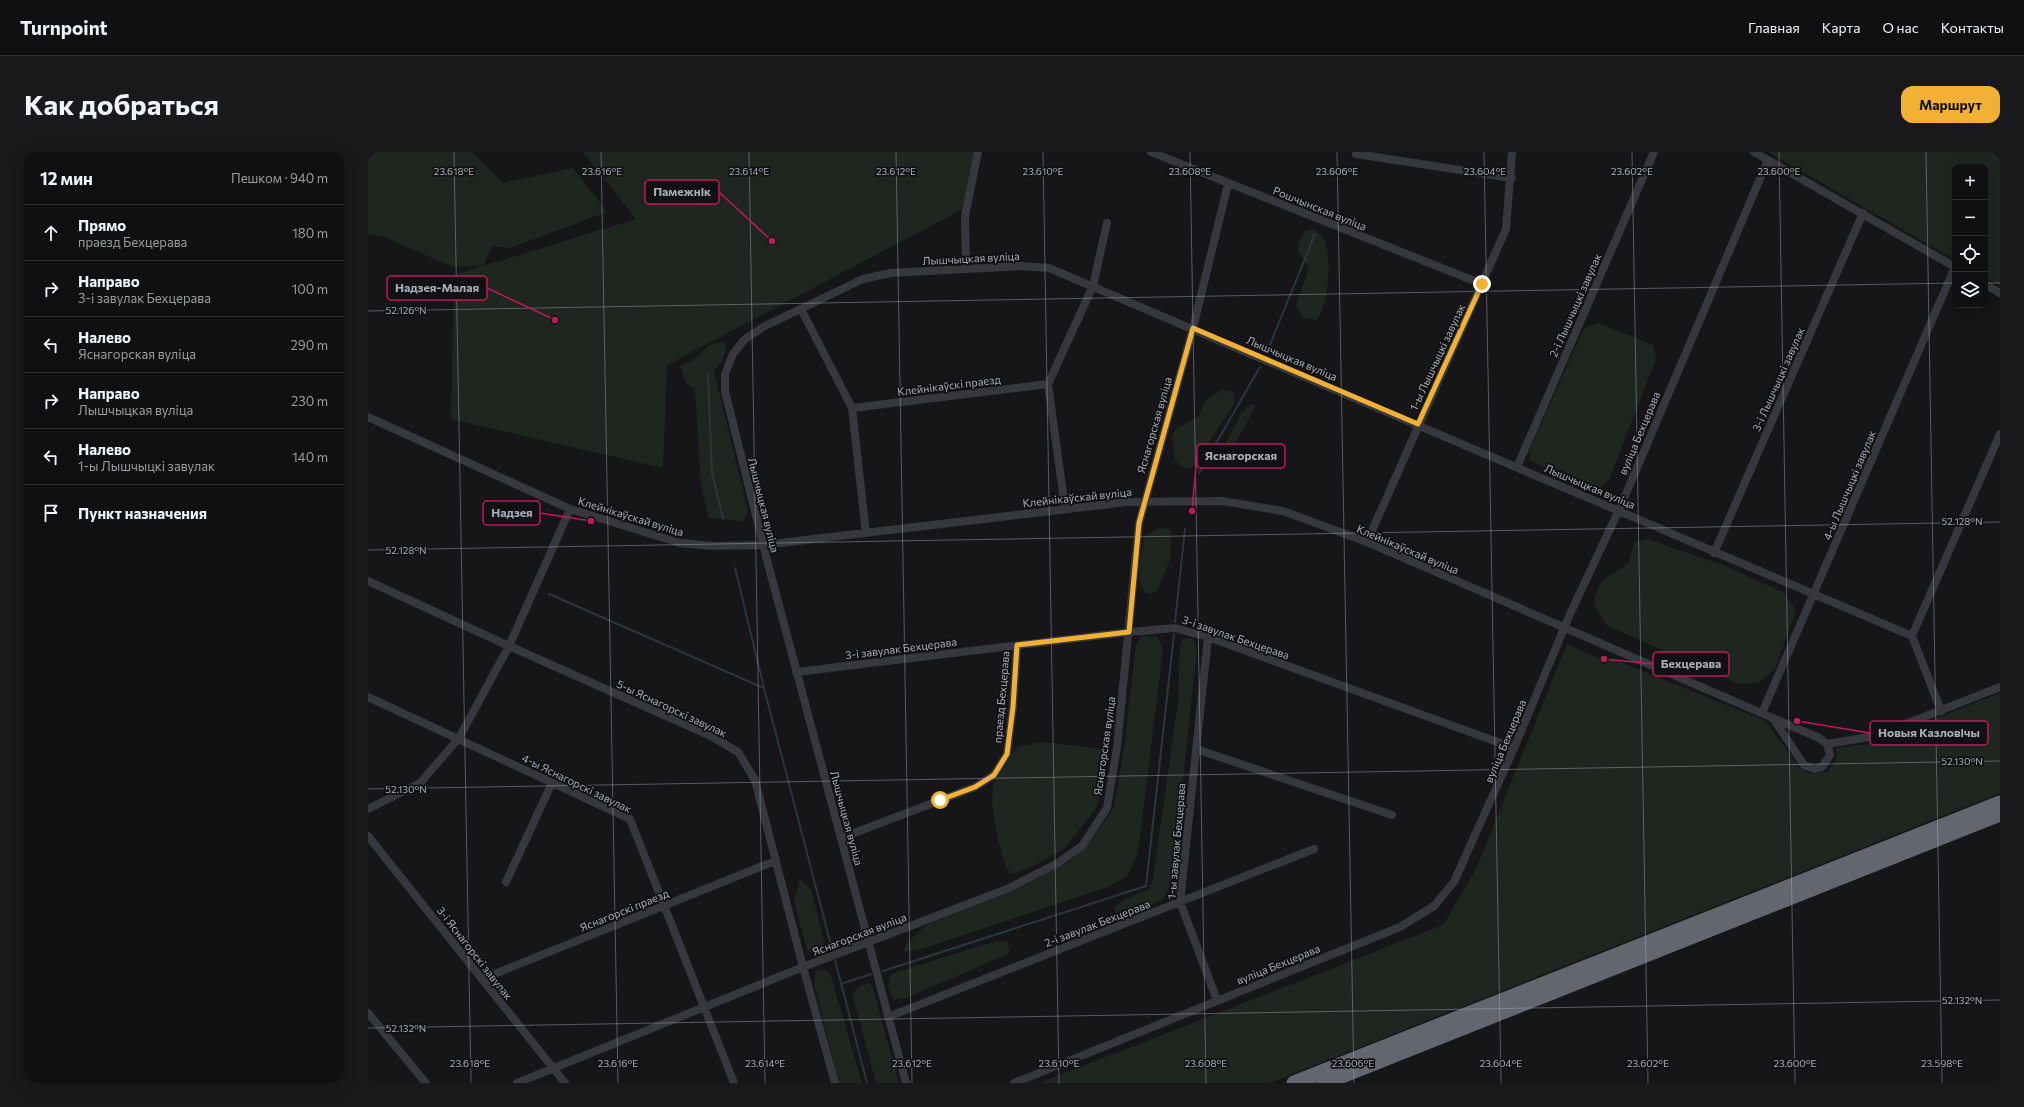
<!DOCTYPE html>
<html lang="ru">
<head>
<meta charset="utf-8">
<style>
	body { margin:0; font-family:Commissioner,sans-serif; background:#19191b; color:#f1f3f6 }
	.controls { position:absolute; right:12px; top:12px; display:grid; overflow:hidden; border-radius:8px; box-shadow:0 4px 16px #0002 }
	.controls button { width:36px; height:36px; display:grid; place-items:center; padding:0; border:0; border-bottom:1px solid #303032; background:#101012; color:#f1f3f6; font:20px sans-serif }
	.stop { position:absolute; width:12px; height:12px; margin:-9px; border:3px solid #f2b134; border-radius:50%; background:#fff }
	.stop.end { background:#f2b134; border-color:#fff; box-shadow:0 1px 4px #0008 }
	.list { margin:0; padding:0; list-style:none }
	h2 { display:flex; justify-content:space-between; align-items:center; height:52px; margin:0; padding:0 16px; font-size:17px }
	h2 small { font-size:13px; font-weight:400; color:#9c9d9f }
	.list li { display:grid; grid-template-columns:26px 1fr auto; gap:12px; align-items:center; box-sizing:border-box; height:56px; padding:0 16px; border-top:1px solid #303032 }
	.list b { display:block; font-size:15px; white-space:nowrap }
	.list p { margin:0; font-size:13px; white-space:nowrap; color:#9c9d9f }
	.list em { font-size:13px; font-style:normal; color:#9c9d9f }
	.icon { flex:none; width:22px; height:22px; fill:none; stroke:currentColor; stroke-width:2; stroke-linecap:round; stroke-linejoin:round }
	.map { position:relative; flex:none; width:1632px; height:931px; overflow:hidden; border-radius:12px }
	header { display:flex; align-items:center; gap:24px; box-sizing:border-box; height:56px; padding:0 20px; background:#101012; border-bottom:1px solid #303032 }
	header strong { font-size:19px }
	nav { display:flex; gap:22px; margin-inline-start:auto; font-size:14px }
	.intro { display:flex; align-items:center; justify-content:space-between; box-sizing:border-box; height:96px; padding:0 24px }
	h1 { margin:0; font-size:28px }
	.button { padding:10px 18px; border-radius:12px; background:#f2b134; color:#111; font-size:14px; font-weight:700 }
	main { display:flex; gap:24px; padding:0 24px }
	aside { flex:1; background:#101012; border-radius:12px; box-shadow:0 4px 16px #0002 }
	.map>svg:first-child { display:block }
	.green { fill:#1e261f }
	.lines { fill:none; stroke-linecap:round; stroke-linejoin:round }
	.stream { stroke:#2c353c; stroke-width:2 }
	.street { stroke:#37383d; stroke-width:8 }
	.highway { stroke:#63666e; stroke-width:15 }
	.route { stroke:#f2b134; stroke-width:5 }
	.ticks { fill:none; stroke:#a8adb8; stroke-width:1; stroke-opacity:0.45 }
	.labels { text-anchor:middle; dominant-baseline:central; stroke-width:3.5; stroke-linejoin:round; paint-order:stroke }
	.street-label { font-size:11px; fill:#a8adb8; stroke:#111113 }
	.ticks-label { font-size:10px; text-anchor:middle; fill:#a8adb8; stroke:#111113; stroke-width:3.5; stroke-linejoin:round; paint-order:stroke }
	.leader { fill:none; stroke:#c2185b; stroke-width:1.5 }
	.callout-dot { fill:#c2185b; stroke:#111113; stroke-width:1.5 }
	.callout { fill:#111113; stroke:#c2185b; stroke-width:1.5 }
	.callout-label { font-size:12px; text-anchor:middle; font-weight:bold; fill:#a8adb8 }
</style>
</head>
<body>
<header>
<strong>Turnpoint</strong>
<nav><a>Главная</a><a>Карта</a><a>О нас</a><a>Контакты</a></nav>
</header>
<div class="intro"><h1>Как добраться</h1><a class="button">Маршрут</a></div>
<main>
<aside>
<h2>12 мин<small>Пешком · 940 m</small></h2>
<ul class="list">
<li><svg class="icon" aria-label="ahead" viewBox="0 0 24 24"><path d="M12 20V5M6 11l6-6 6 6"/></svg><div><b>Прямо</b><p>праезд Бехцерава</p></div><em>180 m</em></li>
<li><svg class="icon" aria-label="right" viewBox="0 0 24 24"><path d="M7 20v-9h11M14 6l5 5-5 5"/></svg><div><b>Направо</b><p>3-і завулак Бехцерава</p></div><em>100 m</em></li>
<li><svg class="icon" aria-label="left" viewBox="0 0 24 24"><path d="M17 20v-9H6M10 6l-5 5 5 5"/></svg><div><b>Налево</b><p>Яснагорская вуліца</p></div><em>290 m</em></li>
<li><svg class="icon" aria-label="right" viewBox="0 0 24 24"><path d="M7 20v-9h11M14 6l5 5-5 5"/></svg><div><b>Направо</b><p>Лышчыцкая вуліца</p></div><em>230 m</em></li>
<li><svg class="icon" aria-label="left" viewBox="0 0 24 24"><path d="M17 20v-9H6M10 6l-5 5 5 5"/></svg><div><b>Налево</b><p>1-ы Лышчыцкі завулак</p></div><em>140 m</em></li>
<li><svg class="icon" aria-label="arrive" viewBox="0 0 24 24"><path d="M6 21V4h12l-3 4 3 4H6"/></svg><div><b>Пункт назначения</b></div></li>
</ul>
</aside>
<div class="map">
<svg width="1632" height="931" viewBox="0 0 1632 931">
	<rect width="100%" height="100%" fill="#161618"/>
	<path class="green" d="M0 0H105L134 31 205 16 239 60 142 96 124 94 116 113 85 115 14 84 0 82Z
		M215 0H609L595 57 299 213 295 316 83 267 86 123 268 67Z
		M1400 0H1632V134L1617 125V15H1587V108Z
		M938 78H945C948 80 953 82 955 85 965 101 961 156 948 168L935 166 928 154 941 116 930 99 932 87Z
		M1231 171 1285 193 1288 207 1241 328 1231 337 1163 309 1161 299 1216 176Z
		M354 190 359 193 355 208 346 219 380 360 375 369 341 366 333 335 327 236 319 233 312 214 326 208 341 193Z
		M854 238 866 240V252L825 315 818 317 807 309 804 285 808 277 830 265 838 248Z
		M883 252 888 253 858 310 853 312 849 308 874 260Z
		M793 375 803 378V405L789 439 781 442C763 433 774 401 777 384Z
		M1279 387 1355 413 1415 440 1428 458 1407 517 1390 531 1372 532 1239 474 1227 455V444L1233 429 1260 412 1267 390Z
		M774 484 790 485 795 499 770 701 759 724 740 735 557 796 536 800 537 793 558 773 648 738 701 710 723 689 746 655 757 589 768 493Z
		M815 486 825 487 829 497 804 730 795 747 757 766 748 764 746 755 758 747 781 737 785 726 810 550 812 494Z
		M1199 492 1237 509 1245 507 1398 569 1431 615 1442 622 1459 620 1468 608V596L1506 591 1632 541V641L902 931H671L1075 773 1108 717Z
		M676 590 736 597 738 605 729 655 698 695 673 710 645 722 639 717 630 688 624 654 625 633 644 602 651 594Z
		M432 727 444 739 457 796 450 801 439 799 426 749Z
		M628 789H639L642 801 538 846 525 847 520 834 523 822Z
		M453 817 462 821 494 931H471L446 832 447 820Z
		M501 831 505 836 531 931H508L484 841 492 834Z"/>
	<g class="lines">
		<path class="stream" d="M899 200 947 82
			M340 223 344 321 355 367
			M831 321 892 215
			M367 416 396 536
			M181 442 396 536 464 797
			M807 470 817 377
			M467 808 499 931
			M515 819 778 734 806 482
			M473 832 503 822"/>
		<path class="street" d="M783 0 1114 132
			M1386 0 1587 115
			M988 2 1144 26
			M598 117 597 64 610 0
			M1617 132 1632 141
			M433 157 484 256 498 381
			M484 256 680 232
			M0 265 202 357 312 391 345 394 395 393 759 350 854 349 915 359 999 390 1451 586 1459 592 1462 603 1454 615 1446 617 1436 613 1405 566
			M1149 315 1286 0
			M697 356 680 232 725 134 739 71
			M999 390 1138 77 1144 0
			M1346 401 1495 61
			M0 429 141 494 343 584 370 600 387 628 435 815 467 931
			M840 485 812 750 849 848
			M428 520 761 480 807 476 840 485 1146 596
			M0 545 262 667 366 931
			M1573 559 1544 484 1632 282
			M1394 561 1587 115
			M1459 592 1507 584 1632 535
			M828 597 1024 663
			M0 657 52 631 91 586 141 494 202 357
			M0 684 197 931
			M473 686 607 635 626 623 639 602 645 555 649 493
			M138 730 184 631
			M114 827 407 709
			M0 861 58 931
			M520 865 946 697
			M149 931 435 815 639 737 690 711 714 694 739 656 749 595 771 371 825 176 860 32
			M538 931 399 408 357 239V222L365 202 376 188 395 175 495 127 523 121 653 114 681 116 1544 484
			M646 931 1032 775 1066 754 1086 730 1146 596 1202 462 1251 358 1400 8"/>
		<path class="highway" d="M926 931 1632 651
			M956 931 1632 662"/>
	</g>
	<g class="lines">
		<path class="route" d="M572 648 607 635 626 623 639 602 645 555 649 493 761 480 771 371 825 176 1050 272 1114 132"/>
	</g>
	<path class="ticks" d="M86 0 103 931M233 0 250 931M381 0 397 931M528 0 544 931M675 0 691 931M822 0 838 931M969 0 986 931M1116 0 1133 931M1264 0 1280 931M1411 0 1427 931M1558 0 1574 931M1617 131H1632M0 159 1587 131M0 398 1632 370M0 637 1632 609M0 876 1632 848"/>
	<g class="labels">
		<g class="street-label">
			<text transform="translate(952 56) rotate(22)">Рошчынская вуліца</text>
			<text transform="translate(603 106) rotate(-3)">Лышчыцкая вуліца</text>
			<text transform="translate(1207 153) rotate(-66)">2-і Лышчыцкі завулак</text>
			<text transform="translate(1069 205) rotate(-65)">1-ы Лышчыцкі завулак</text>
			<text transform="translate(924 206) rotate(23)">Лышчыцкая вуліца</text>
			<text transform="translate(1410 227) rotate(-66)">3-і Лышчыцкі завулак</text>
			<text transform="translate(581 233) rotate(-7)">Клейнікаўскі праезд</text>
			<text transform="translate(786 273) rotate(-74)">Яснагорская вуліца</text>
			<text transform="translate(1271 281) rotate(-67)">вуліца Бехцерава</text>
			<text transform="translate(1481 333) rotate(-67)">4-ы Лышчыцкі завулак</text>
			<text transform="translate(1222 334) rotate(23)">Лышчыцкая вуліца</text>
			<text transform="translate(709 345) rotate(-6)">Клейнікаўскай вуліца</text>
			<text transform="translate(396 353) rotate(76)">Лышчыцкая вуліца</text>
			<text transform="translate(263 364) rotate(17)">Клейнікаўскай вуліца</text>
			<text transform="translate(1040 397) rotate(23)">Клейнікаўскай вуліца</text>
			<text transform="translate(868 485) rotate(19)">3-і завулак Бехцерава</text>
			<text transform="translate(533 496) rotate(-7)">3-і завулак Бехцерава</text>
			<text transform="translate(633 545) rotate(-85)">праезд Бехцерава</text>
			<text transform="translate(304 556) rotate(25)">5-ы Яснагорскі завулак</text>
			<text transform="translate(1137 589) rotate(-67)">вуліца Бехцерава</text>
			<text transform="translate(736 594) rotate(-82)">Яснагорская вуліца</text>
			<text transform="translate(209 631) rotate(26)">4-ы Яснагорскі завулак</text>
			<text transform="translate(479 666) rotate(75)">Лышчыцкая вуліца</text>
			<text transform="translate(808 689) rotate(-85)">1-ы завулак Бехцерава</text>
			<text transform="translate(256 758) rotate(-22)">Яснагорскі праезд</text>
			<text transform="translate(729 771) rotate(-21)">2-і завулак Бехцерава</text>
			<text transform="translate(491 782) rotate(-21)">Яснагорская вуліца</text>
			<text transform="translate(107 801) rotate(52)">3-і Яснагорскі завулак</text>
			<text transform="translate(910 812) rotate(-22)">вуліца Бехцерава</text>
		</g>
	</g>
	<g class="ticks-label">
		<text x="86" y="23">23.618°E</text>
		<text x="234" y="23">23.616°E</text>
		<text x="381" y="23">23.614°E</text>
		<text x="528" y="23">23.612°E</text>
		<text x="675" y="23">23.610°E</text>
		<text x="822" y="23">23.608°E</text>
		<text x="969" y="23">23.606°E</text>
		<text x="1117" y="23">23.604°E</text>
		<text x="1264" y="23">23.602°E</text>
		<text x="1411" y="23">23.600°E</text>
		<text x="38" y="162">52.126°N</text>
		<text x="1594" y="373">52.128°N</text>
		<text x="38" y="402">52.128°N</text>
		<text x="1594" y="613">52.130°N</text>
		<text x="38" y="641">52.130°N</text>
		<text x="1594" y="852">52.132°N</text>
		<text x="38" y="880">52.132°N</text>
		<text x="102" y="915">23.618°E</text>
		<text x="250" y="915">23.616°E</text>
		<text x="397" y="915">23.614°E</text>
		<text x="544" y="915">23.612°E</text>
		<text x="691" y="915">23.610°E</text>
		<text x="838" y="915">23.608°E</text>
		<text x="985" y="915">23.606°E</text>
		<text x="1133" y="915">23.604°E</text>
		<text x="1280" y="915">23.602°E</text>
		<text x="1427" y="915">23.600°E</text>
		<text x="1574" y="915">23.598°E</text>
	</g>
	<path class="leader" d="M404 89L351 40M187 168L119 136M824 359L829 304M223 369L172 361M1236 507L1285 512M1429 569L1502 581"/>
	<g class="callout-dot">
		<circle cx="404" cy="89" r="4"/>
		<circle cx="187" cy="168" r="4"/>
		<circle cx="824" cy="359" r="4"/>
		<circle cx="223" cy="369" r="4"/>
		<circle cx="1236" cy="507" r="4"/>
		<circle cx="1429" cy="569" r="4"/>
	</g>
	<g class="callout">
		<rect x="277" y="28" width="74" height="24" rx="4"/>
		<rect x="19" y="124" width="100" height="24" rx="4"/>
		<rect x="829" y="292" width="88" height="24" rx="4"/>
		<rect x="115" y="349" width="57" height="24" rx="4"/>
		<rect x="1285" y="500" width="76" height="24" rx="4"/>
		<rect x="1502" y="569" width="118" height="24" rx="4"/>
	</g>
	<g class="callout-label">
		<text x="314" y="44">Памежнік</text>
		<text x="69" y="140">Надзея-Малая</text>
		<text x="873" y="308">Яснагорская</text>
		<text x="144" y="365">Надзея</text>
		<text x="1323" y="516">Бехцерава</text>
		<text x="1561" y="585">Новыя Казловічы</text>
	</g>
</svg>
<div class="controls">
<button>+</button>
<button>−</button>
<button><svg class="icon" aria-label="locate" viewBox="0 0 24 24"><circle cx="12" cy="12" r="6"/><path d="M12 2v4M12 18v4M2 12h4M18 12h4"/></svg></button>
<button><svg class="icon" aria-label="layers" viewBox="0 0 24 24"><path d="M12 4l9 5-9 5-9-5zM3 14l9 5 9-5"/></svg></button>
</div>
<div class="stop" style="left:572px;top:648px"></div>
<div class="stop end" style="left:1114px;top:132px"></div>
</div>
</main>
</body>
</html>
